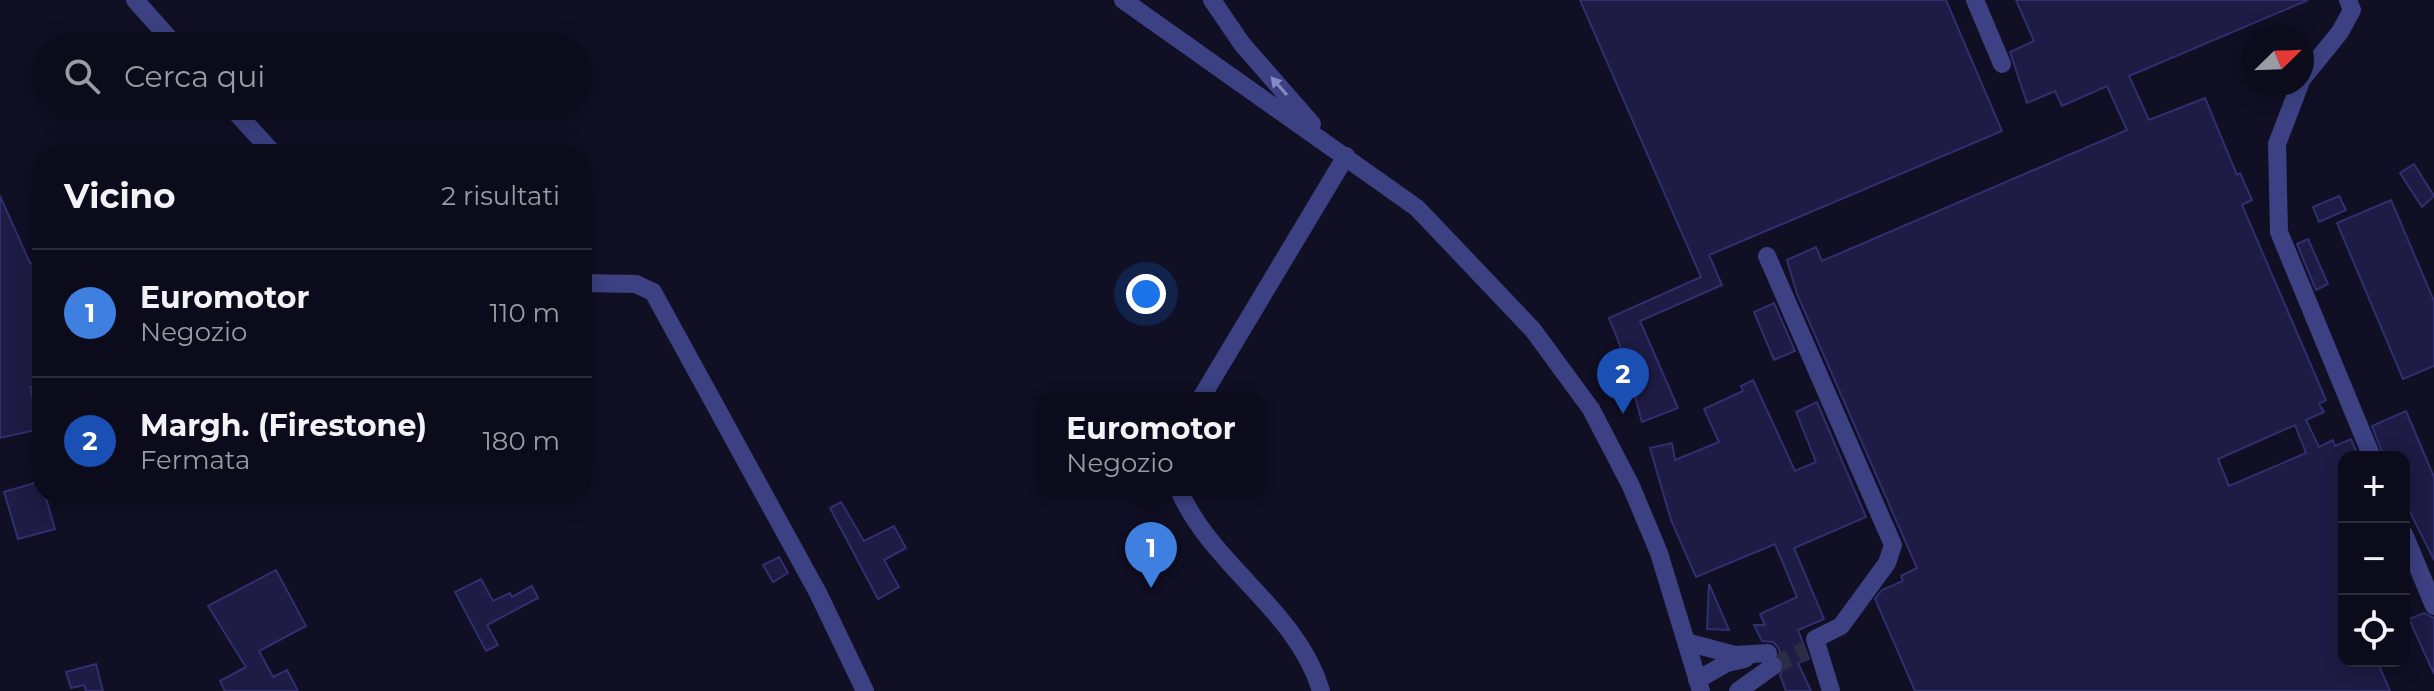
<!DOCTYPE html>
<html lang="it">
<head>
<meta charset="utf-8">
<style>
	body { margin:0; font-family:Montserrat,sans-serif; background:#151424; color:#f1f3f6 }
	.controls { position:absolute; right:24px; bottom:24px; display:grid; overflow:hidden; border-radius:16px; box-shadow:0 4px 20px #0003 }
	.controls button { width:72px; height:72px; display:grid; place-items:center; padding:0; border:0; border-bottom:2px solid #2c2b3a; background:#0c0b1b; color:#f1f3f6; font:40px sans-serif }
	.compass { position:absolute; left:2242px; top:24px; width:72px; height:72px; border-radius:50%; background:#0c0b1b; box-shadow:0 4px 20px #0003; rotate:67deg }
	.you { position:absolute; left:1146px; top:294px; width:28px; height:28px; margin:-20px; border:6px solid #fff; border-radius:50%; background:#1a73e8; box-shadow:0 0 0 12px #1a73e833 }
	.badge { display:grid; place-items:center; width:52px; height:52px; border-radius:50%; background:#05f7f1; color:#fff; font-size:26px; font-weight:700 }
	.pin { position:absolute; translate:-50% -66px; filter:drop-shadow(0 2px 4px #0008) }
	.pin::after { content:''; position:absolute; top:42px; width:28px; height:24px; background:inherit; clip-path:polygon(0 0,100% 0,50% 100%) }
	.popup { position:absolute; left:1037px; top:392px; width:228px; height:104px; box-sizing:border-box; display:grid; place-content:center; border-radius:16px; background:#0c0b1b; filter:drop-shadow(0 2px 6px #0005); font-size:26px; white-space:nowrap; color:#9a9ba3 }
	.popup b { font-size:30px; color:#f1f3f6 }
	.popup::after { content:''; position:absolute; left:50%; top:100%; margin-left:-16px; border:16px solid transparent; border-top-color:#0c0b1b }
	.list { margin:0; padding:0; list-style:none }
	h2 { display:flex; justify-content:space-between; align-items:center; height:104px; margin:0; padding:0 32px; font-size:34px }
	h2 small { font-size:26px; font-weight:400; color:#9a9ba3 }
	.list li { display:grid; grid-template-columns:52px 1fr auto; gap:24px; align-items:center; box-sizing:border-box; height:128px; padding:0 32px; border-top:2px solid #2c2b3a }
	.list b { display:block; font-size:30px; white-space:nowrap }
	.list p { margin:0; font-size:26px; white-space:nowrap; color:#9a9ba3 }
	.list em { font-size:26px; font-style:normal; color:#9a9ba3 }
	.icon { flex:none; width:44px; height:44px; fill:none; stroke:currentColor; stroke-width:2; stroke-linecap:round; stroke-linejoin:round }
	.map { position:relative; flex:none; width:2434px; height:691px; overflow:hidden }
	.search { position:absolute; background:#0c0b1b; box-shadow:0 4px 20px #0003; left:32px; top:32px; width:560px; height:88px; display:flex; align-items:center; gap:20px; box-sizing:border-box; padding:0 28px; border-radius:44px; color:#9a9ba3; font-size:30px }
	.panel { position:absolute; background:#0c0b1b; box-shadow:0 4px 20px #0003; left:32px; top:144px; width:560px; height:360px; border-radius:32px }
	.map>svg:first-child { display:block }
	.building { fill:#1e1b44; stroke:#322e70; stroke-width:2; fill-rule:evenodd }
	.lines { fill:none; stroke-linecap:round; stroke-linejoin:round }
	.minor-tunnel { stroke:#2d2c45; stroke-width:18; stroke-dasharray:18 9; stroke-linecap:butt }
	.minor { stroke:#3b4182; stroke-width:18 }
	.oneway { fill:#878ac0 }
</style>
</head>
<body>
<div class="map">
<svg width="2434" height="691" viewBox="0 0 2434 691">
	<rect width="100%" height="100%" fill="#100f24"/>
	<path class="building" d="M1580 0H1946L2002 131 1709 255 1722 285 1640 321 1678 408 1642 422 1623 353 1609 318 1701 277Z
		M2016 0H2308L2129 76 2149 120 2205 98 2237 175 2240 173 2252 200 2242 205 2326 400 2319 404 2324 412 2306 420 2319 447 2333 440 2335 446 2351 439 2359 457H2344V661H2377L2390 691H1915L1875 599 1882 590 1903 581 1901 576 1917 568 1797 294 1787 260 1816 247 1822 261 2127 130 2107 86 2062 106 2055 91 2027 103 2010 52 2034 41ZM2295 425 2306 453 2229 486 2218 459Z
		M2414 164 2434 196 2422 207 2400 173Z
		M0 196 30 263 36 266 42 280 37 290 42 304V385L30 387 40 429 0 438Z
		M2339 196 2346 210 2319 222 2313 207Z
		M2391 200 2434 301V366L2403 379 2337 223Z
		M2308 239 2328 284 2316 290 2297 244Z
		M1774 303 1795 351 1774 360 1754 312Z
		M1753 380 1795 471 1816 462 1796 412 1817 402 1866 517 1794 548 1824 619 1798 630 1809 659 1798 663 1811 691H1786L1780 675 1785 664 1778 647 1773 642 1762 641 1754 625H1765L1760 614 1797 597 1775 544 1696 577 1671 520 1650 448 1672 443 1675 460 1719 442 1704 409 1743 391 1741 386Z
		M2406 411 2434 477V560L2404 500V457H2384L2372 426Z
		M41 481 55 529 18 539 4 492Z
		M841 502 864 541 894 526 906 548 884 560 899 587 878 599 830 508Z
		M779 557 788 573 773 582 763 565Z
		M276 570 306 626 259 651 273 677 287 670 298 691H225L220 681 246 667 208 606Z
		M481 579 493 601 510 593 512 597 532 586 538 598 487 625 498 645 486 651 455 592Z
		M1709 584 1729 630 1707 629Z
		M2424 613 2434 618V674L2409 619Z
		M96 664 103 691H86L84 685 71 688 66 672Z"/>
	<g class="lines">
		<path class="minor-tunnel" d="M1773 666 1806 650"/>
		<path class="minor" d="M135 0 176 46
			M1123 0 1417 208 1533 330 1591 409 1631 486 1659 553 1701 691
			M1212 0 1242 44 1312 124
			M1975 0 2002 64
			M2302 79 2340 32 2352 10 2348 0
			M2300 84 2277 144 2279 232 2372 457
			M230 106 274 154
			M1767 256 1893 545 1887 563 1841 626 1815 639 1831 691
			M582 283 636 284 653 292 818 593 865 691
			M1201 398 1346 156
			M1179 490C1211 565 1298 611 1321 691
			M2404 534 2434 606
			M1686 642 1735 655 1768 653
			M1697 680 1727 663 1745 659
			M1738 691 1773 666"/>
	</g>
	<defs><path id="oneway-solid" d="M-6-.8H1V-3.2L6.5 0L1 3.2V.8H-6Z" transform="scale(2)"/></defs>
	<use class="oneway" href="#oneway-solid" transform="translate(1279 86) rotate(-131)"/>
</svg>
<div class="controls">
<button>+</button>
<button>−</button>
<button><svg class="icon" aria-label="locate" viewBox="0 0 24 24"><circle cx="12" cy="12" r="6"/><path d="M12 2v4M12 18v4M2 12h4M18 12h4"/></svg></button>
</div>
<svg class="compass" viewBox="-18 -18 36 36"><path d="M0-13l5 13h-10z" fill="#e53935"/><path d="M0 13l5-13h-10z" fill="#9a9ba3"/></svg>
<div class="you"></div>
<div class="pin badge" style="left:1151px;top:588px;background:#3f7fe0">1</div>
<div class="popup"><b>Euromotor</b>Negozio</div>
<div class="pin badge" style="left:1623px;top:414px;background:#1a4fb4">2</div>
<div class="search"><svg class="icon" aria-label="search" viewBox="0 0 24 24"><circle cx="10" cy="10" r="6"/><path d="M15 15l6 6"/></svg>Cerca qui</div>
<section class="panel">
<h2>Vicino<small>2 risultati</small></h2>
<ul class="list">
<li><span class="badge" style="background:#3f7fe0">1</span><div><b>Euromotor</b><p>Negozio</p></div><em>110 m</em></li>
<li><span class="badge" style="background:#1a4fb4">2</span><div><b>Margh. (Firestone)</b><p>Fermata</p></div><em>180 m</em></li>
</ul>
</section>
</div>
</body>
</html>
